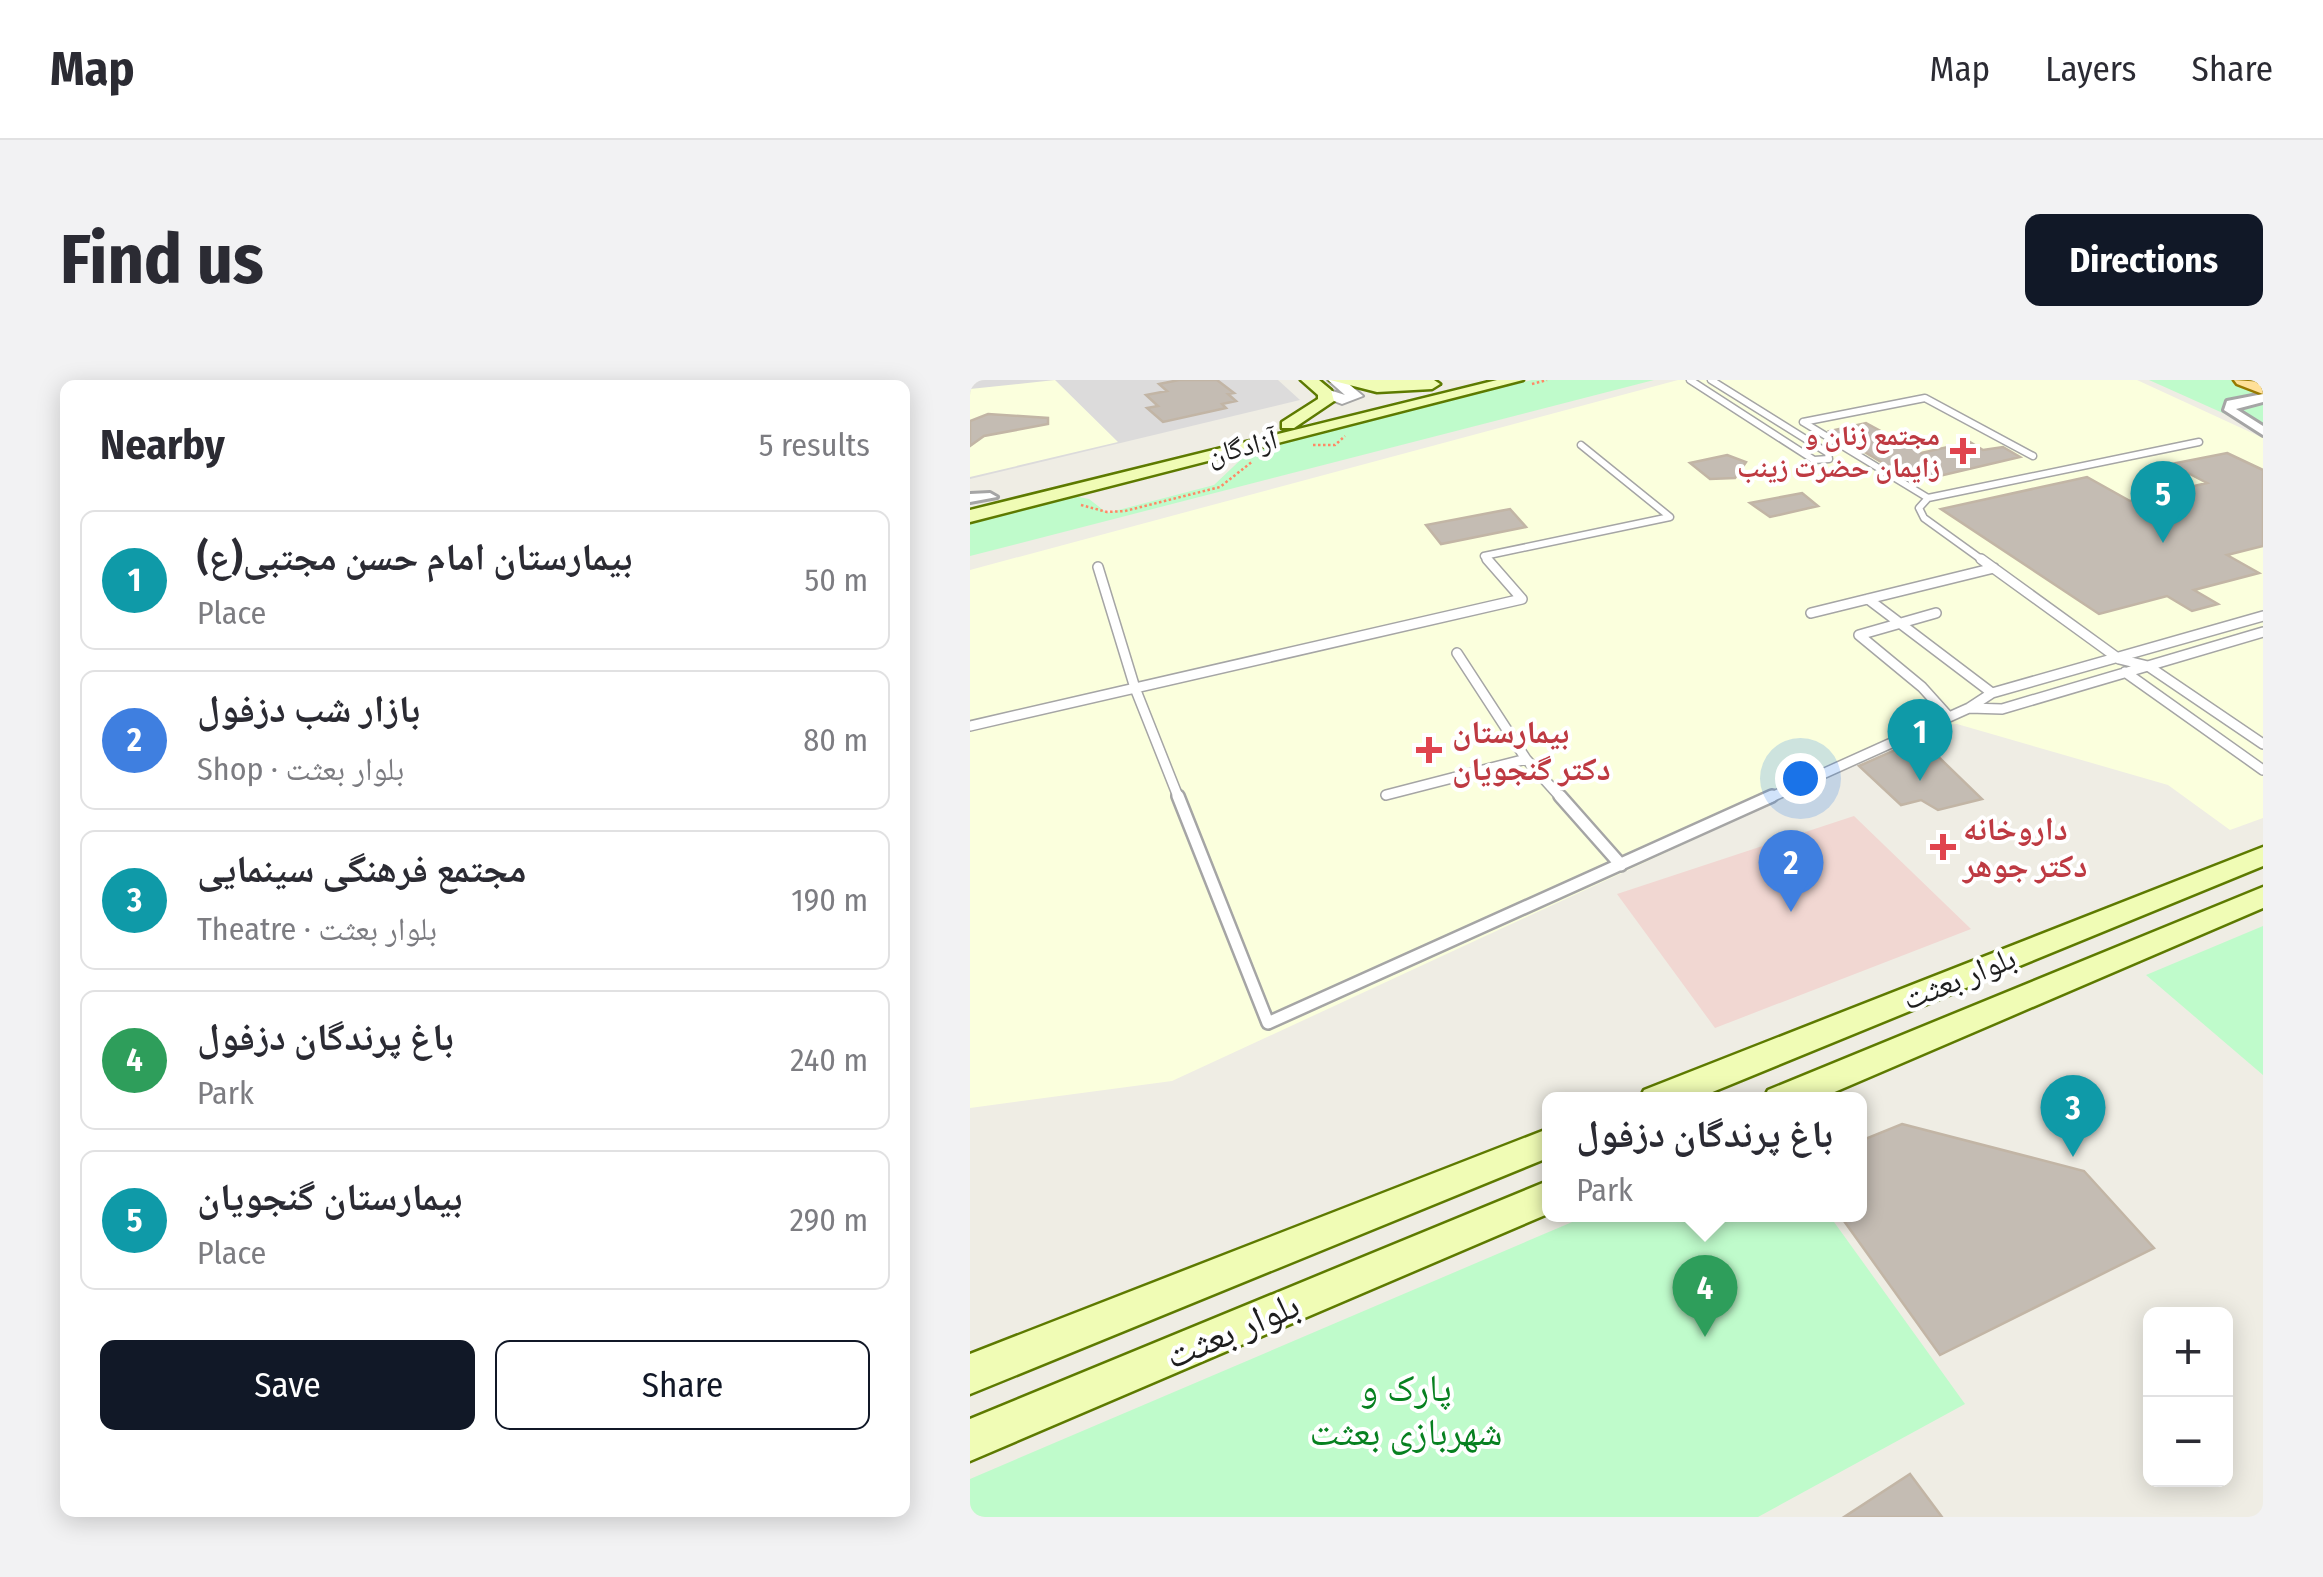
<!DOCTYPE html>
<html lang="en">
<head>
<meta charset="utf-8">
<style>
	body { margin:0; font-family:"Fira Sans Condensed","Noto Naskh Arabic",sans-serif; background:#f2f2f3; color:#2b2b33 }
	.controls { position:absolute; right:30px; bottom:30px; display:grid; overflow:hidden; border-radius:15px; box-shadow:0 5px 25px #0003 }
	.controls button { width:90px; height:90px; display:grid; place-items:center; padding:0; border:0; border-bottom:2px solid #e1e1e2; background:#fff; color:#2b2b33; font:50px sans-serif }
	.you { position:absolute; left:830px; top:398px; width:35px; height:35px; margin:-25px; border:8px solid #fff; border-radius:50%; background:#1a73e8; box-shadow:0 0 0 15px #1a73e833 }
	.badge { display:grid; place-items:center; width:65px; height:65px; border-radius:50%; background:#111827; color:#fff; font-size:32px; font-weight:700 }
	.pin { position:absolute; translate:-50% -82px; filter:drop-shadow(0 2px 5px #0008) }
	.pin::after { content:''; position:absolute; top:52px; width:35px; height:30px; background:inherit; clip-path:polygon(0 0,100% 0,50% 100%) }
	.popup { position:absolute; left:572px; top:712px; width:325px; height:130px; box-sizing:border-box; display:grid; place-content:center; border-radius:15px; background:#fff; filter:drop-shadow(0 2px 8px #0005); font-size:32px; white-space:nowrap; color:#7c7c81 }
	.popup b { font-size:38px; color:#2b2b33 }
	.popup::after { content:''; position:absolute; left:50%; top:100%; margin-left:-20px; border:20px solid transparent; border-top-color:#fff }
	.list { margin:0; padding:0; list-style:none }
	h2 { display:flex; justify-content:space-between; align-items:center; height:130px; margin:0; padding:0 40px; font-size:42px }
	h2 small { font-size:32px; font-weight:400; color:#7c7c81 }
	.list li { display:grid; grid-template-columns:65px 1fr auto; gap:30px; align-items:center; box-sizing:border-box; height:140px; margin:0 20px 20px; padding:0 20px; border:2px solid #e1e1e2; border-radius:15px }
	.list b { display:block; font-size:38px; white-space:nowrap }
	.list p { margin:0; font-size:32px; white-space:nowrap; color:#7c7c81 }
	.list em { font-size:32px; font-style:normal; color:#7c7c81 }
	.actions { display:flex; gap:20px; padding:30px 40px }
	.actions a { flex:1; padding:22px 0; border:2px solid #111827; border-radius:15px; text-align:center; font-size:35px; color:#111827 }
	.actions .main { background:#111827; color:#fff }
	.map { position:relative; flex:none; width:1293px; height:1137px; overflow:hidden; border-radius:15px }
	header { display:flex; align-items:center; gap:60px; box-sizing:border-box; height:140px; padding:0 50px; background:#fff; border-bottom:2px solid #e1e1e2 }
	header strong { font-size:48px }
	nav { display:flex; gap:55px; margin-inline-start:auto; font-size:35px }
	.intro { display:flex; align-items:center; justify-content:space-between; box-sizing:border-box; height:240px; padding:0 60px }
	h1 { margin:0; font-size:70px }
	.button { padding:25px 45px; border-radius:15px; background:#111827; color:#fff; font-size:35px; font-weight:700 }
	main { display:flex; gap:60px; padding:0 60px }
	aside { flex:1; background:#fff; border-radius:15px; box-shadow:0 5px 25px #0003 }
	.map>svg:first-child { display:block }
	.residential { fill:#dcdbdb }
	.commercial { fill:#f1d7d2 }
	.education { fill:#fbffdd }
	.park { fill:#bffbcb }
	.building { fill:#c4bcb3; stroke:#c2b5a5; stroke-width:2.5 }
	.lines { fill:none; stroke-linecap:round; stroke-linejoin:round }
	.service-far2-casing { stroke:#a5a5a5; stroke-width:9 }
	.service-far1-casing { stroke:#a5a5a5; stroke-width:12 }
	.service-casing { stroke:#a5a5a5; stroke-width:16 }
	.minor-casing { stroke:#a5a5a5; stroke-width:6 }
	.tertiary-casing { stroke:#a5a5a5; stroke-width:4 }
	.secondary-casing { stroke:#5d7a00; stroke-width:5 }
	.primary-casing { stroke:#987900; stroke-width:5 }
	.path { stroke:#ff8865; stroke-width:2.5; stroke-dasharray:2.5 2.5; stroke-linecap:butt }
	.service-far2 { stroke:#fff; stroke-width:6 }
	.service-far1 { stroke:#fff; stroke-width:9 }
	.service { stroke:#fff; stroke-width:11 }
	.minor { fill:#fff; fill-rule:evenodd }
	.tertiary { fill:#fff; fill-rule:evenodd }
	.secondary { fill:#f0fcb5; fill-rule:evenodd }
	.primary { fill:#ffe099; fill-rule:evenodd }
	.health-dot { fill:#e0444e; stroke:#fff; stroke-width:4 }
	.labels { text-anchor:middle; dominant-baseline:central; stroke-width:8; stroke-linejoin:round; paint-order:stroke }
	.far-health-label { font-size:28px; font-weight:bold; fill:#be3a42; stroke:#fff; text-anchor:end }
	.far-street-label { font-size:28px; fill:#1e1e1e; stroke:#fff }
	.health-label { font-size:32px; font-weight:bold; fill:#be3a42; stroke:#fff; text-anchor:start }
	.street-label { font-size:32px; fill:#1e1e1e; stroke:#fff }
	.near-street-label { font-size:38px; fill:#1e1e1e; stroke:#fff }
	.near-park-label { font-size:38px; fill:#078120; stroke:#fff }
</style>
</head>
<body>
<header>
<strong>Map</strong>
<nav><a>Map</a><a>Layers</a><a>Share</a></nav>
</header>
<div class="intro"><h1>Find us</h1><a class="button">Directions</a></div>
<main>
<aside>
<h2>Nearby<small>5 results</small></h2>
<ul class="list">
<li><span class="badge" style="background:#0f9aa8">1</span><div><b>بیمارستان امام حسن مجتبی(ع)</b><p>Place</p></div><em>50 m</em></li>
<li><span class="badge" style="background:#3f7fe0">2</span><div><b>بازار شب دزفول</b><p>Shop · بلوار بعثت</p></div><em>80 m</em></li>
<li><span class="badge" style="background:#0f9aa8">3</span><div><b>مجتمع فرهنگی سینمایی</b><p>Theatre · بلوار بعثت</p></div><em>190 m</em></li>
<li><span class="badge" style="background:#2e9e5b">4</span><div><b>باغ پرندگان دزفول</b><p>Park</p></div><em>240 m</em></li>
<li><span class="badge" style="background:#0f9aa8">5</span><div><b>بیمارستان گنجویان</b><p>Place</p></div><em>290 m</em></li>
</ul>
<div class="actions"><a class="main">Save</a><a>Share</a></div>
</aside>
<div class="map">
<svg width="1293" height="1137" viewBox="0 0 1293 1137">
	<rect width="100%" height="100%" fill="#efede4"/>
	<path class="residential" d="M0 0H308L330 20 0 99Z"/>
	<path class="commercial" d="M884 436 1001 549 745 648 647 514Z"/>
	<path class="education" d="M85 0 148 62 0 97V9Z
		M708 0H1167L1293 58V438L1260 450 1198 405 987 344 972 345 202 701 0 728V190Z"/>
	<path class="park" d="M562 0H684L0 176V140L98 115 119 119 137 133 244 105 283 68Z
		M1179 0H1262L1293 13V51Z
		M1293 546V695L1176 595Z
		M621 834 859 835 995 1024 788 1137H0V1099Z"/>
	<path class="building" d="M209 0H247L264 13 258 14 266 21 252 24 256 28 193 42 177 28 188 26 176 15 197 11 189 4Z
		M18 34 78 38V44L14 56 0 66V41Z
		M896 43 951 73 1000 62 1013 70 1033 67 1050 77 944 102 860 51Z
		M1257 73 1293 90V166L1257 175 1289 193 1224 210 1248 224 1222 231 1197 216 1129 234 971 129 1117 97 1160 121 1237 103 1201 84Z
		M757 75 776 82 765 98 740 99 720 83Z
		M832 113 848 126 800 137 780 123Z
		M540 129 556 147 471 164 456 145Z
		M950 359 1012 419 968 430 951 420 931 425 889 386Z
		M932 744 1114 791 1184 868 970 975 869 834H890V761Z
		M940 1094 972 1137H874Z"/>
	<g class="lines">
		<g class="service-far2-casing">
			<path id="service-far2" d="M720 0 844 80 859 79 858 73 741 0
				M833 42 955 18 1063 76
				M833 42 958 118
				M519 182 514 176 700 137 611 65
				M1015 182 954 138 949 128 958 118 1229 62"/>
		</g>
		<g class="service-far1-casing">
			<path id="service-far1" d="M1011 179 1149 279 1178 286 1293 364
				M128 187 165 308 209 419
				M898 219 1022 313
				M841 233 1024 188
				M966 233 889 255 952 307 979 337
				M487 273 556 379 592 419
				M1155 292 1293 390
				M999 328 1032 329 1293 252
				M0 346 552 219 517 179
				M416 415 556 379
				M797 419 999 328 1022 313 1293 236"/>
		</g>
		<g class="service-casing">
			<path id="service" d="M208 416 298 643 802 416
				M590 416 651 485"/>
		</g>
		<g class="minor-casing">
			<path id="minor" d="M1293 14V22L1266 29 1293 46V55L1254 30 1257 21Z
				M0 114 20 113 27 117 0 122Z"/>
		</g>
		<g class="tertiary-casing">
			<path id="tertiary" d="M358 0H374L393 16 372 24 351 16 349 13 356 9 375 15Z"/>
		</g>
		<g class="secondary-casing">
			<path id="secondary" d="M331 0H349L361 10 364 21 324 48H312V42L348 19V15Z
				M360 0H464L470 4 462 9 407 12Z
				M527 0H553L0 142V130Z
				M1293 467V486L723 720H669L674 710Z
				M1293 507V528L846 720H793L798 710Z
				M580 748V777L0 1014V974Z
				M580 800V833L0 1081V1039Z"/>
		</g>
		<g class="primary-casing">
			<path id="primary" d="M1264 0 1293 2V14L1267 4Z"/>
		</g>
		<path class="path" d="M562 4 577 0
			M343 65H365L375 56
			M111 125 137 132 155 131 250 107 283 81"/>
		<use href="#service-far2" class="service-far2"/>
		<use href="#service-far1" class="service-far1"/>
		<use href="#service" class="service"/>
		<use href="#minor" class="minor"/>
		<use href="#tertiary" class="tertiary"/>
		<use href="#secondary" class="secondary"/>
		<use href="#primary" class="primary"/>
	</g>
	<g class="health-dot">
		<path d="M988 56h10v10h10v10h-10v10h-10v-10h-10v-10h10z"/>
		<path d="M454 355h10v10h10v10h-10v10h-10v-10h-10v-10h10z"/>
		<path d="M968 452h10v10h10v10h-10v10h-10v-10h-10v-10h10z"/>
	</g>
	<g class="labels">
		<g class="far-health-label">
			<text x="970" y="55">مجتمع زنان و<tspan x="970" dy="32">زایمان حضرت زینب</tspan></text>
		</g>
		<g class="far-street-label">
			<text transform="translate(272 67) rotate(-14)">آزادگان</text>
		</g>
		<g class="health-label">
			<text x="482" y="352">بیمارستان<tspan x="482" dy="37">دکتر گنجویان</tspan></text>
			<text x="993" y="449">داروخانه<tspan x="993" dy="37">دکتر جوهر</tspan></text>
		</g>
		<g class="street-label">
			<text transform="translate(989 598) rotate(-22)">بلوار بعثت</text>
		</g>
		<g class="near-street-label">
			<text transform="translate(262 950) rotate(-23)">بلوار بعثت</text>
		</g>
		<g class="near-park-label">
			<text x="436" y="1008">پارک و<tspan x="436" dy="44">شهربازی بعثت</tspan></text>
		</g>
	</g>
</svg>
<div class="controls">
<button>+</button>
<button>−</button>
</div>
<div class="you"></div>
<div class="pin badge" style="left:950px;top:401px;background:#0f9aa8">1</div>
<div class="pin badge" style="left:821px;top:532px;background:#3f7fe0">2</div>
<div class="pin badge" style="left:1103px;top:777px;background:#0f9aa8">3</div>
<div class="pin badge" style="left:735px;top:957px;background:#2e9e5b">4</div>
<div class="popup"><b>باغ پرندگان دزفول</b>Park</div>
<div class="pin badge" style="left:1193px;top:163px;background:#0f9aa8">5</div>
</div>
</main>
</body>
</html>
